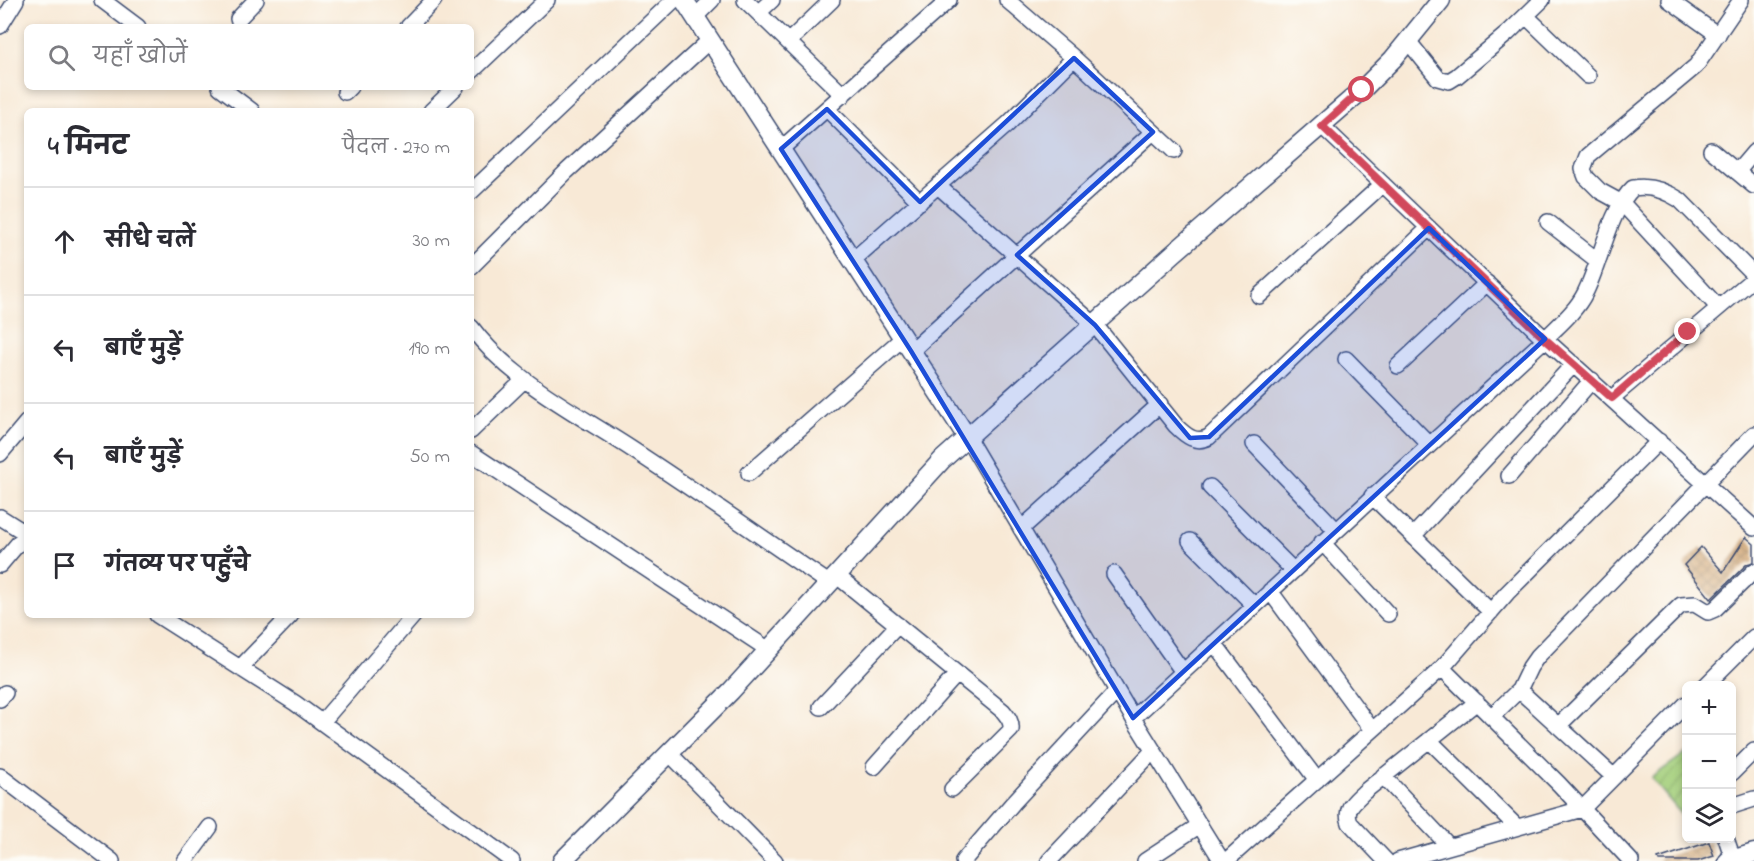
<!DOCTYPE html>
<html lang="hi">
<head>
<meta charset="utf-8">
<style>
	body { margin:0; font-family:"Indie Flower","Playpen Sans Deva",sans-serif; background:#f7f7f7; color:#2b2b33 }
	.controls { position:absolute; right:18px; bottom:18px; display:grid; overflow:hidden; border-radius:9px; box-shadow:0 3px 9px #0003 }
	.controls button { width:54px; height:54px; display:grid; place-items:center; padding:0; border:0; border-bottom:2px solid #e1e1e2; background:#fff; color:#2b2b33; font:30px sans-serif }
	.stop { position:absolute; width:18px; height:18px; margin:-14px; border:4px solid #d1495b; border-radius:50%; background:#fff }
	.stop.end { background:#d1495b; border-color:#fff; box-shadow:0 2px 6px #0008 }
	.list { margin:0; padding:0; list-style:none }
	h2 { display:flex; justify-content:space-between; align-items:center; height:78px; margin:0; padding:0 24px; font-size:26px }
	h2 small { font-size:20px; font-weight:400; color:#7c7c81 }
	.list li { display:grid; grid-template-columns:39px 1fr auto; gap:18px; align-items:center; box-sizing:border-box; height:108px; padding:0 24px; border-top:2px solid #e1e1e2 }
	.list b { display:block; font-size:22px; white-space:nowrap }
	.list em { font-size:20px; font-style:normal; color:#7c7c81 }
	.icon { flex:none; width:33px; height:33px; fill:none; stroke:currentColor; stroke-width:2; stroke-linecap:round; stroke-linejoin:round }
	.map { position:relative; flex:none; width:1754px; height:861px; overflow:hidden }
	.search { position:absolute; background:#fff; box-shadow:0 3px 9px #0003; left:24px; top:24px; width:450px; height:66px; display:flex; align-items:center; gap:15px; box-sizing:border-box; padding:0 21px; border-radius:9px; color:#7c7c81; font-size:22px }
	.panel { position:absolute; background:#fff; box-shadow:0 3px 9px #0003; left:24px; top:108px; width:450px; height:510px; border-radius:9px }
	.map>svg:first-child { display:block }
	.garden { fill:url(#garden-furrows); stroke:#607f6c; stroke-width:1.5 }
	.building { fill:url(#building-cross-hatch) }
	.lines { fill:none; stroke-linecap:round; stroke-linejoin:round }
	.minor-casing { stroke:#3c4b70; stroke-width:18 }
	.tertiary-casing { stroke:#3c4b70; stroke-width:21 }
	.minor { stroke:#fff; stroke-width:15 }
	.tertiary { stroke:#fff; stroke-width:18 }
	.route { stroke:#d1495b; stroke-width:8 }
	.marked { fill:#1d4ed8; fill-opacity:0.2; stroke:#1d4ed8; stroke-width:4.5; stroke-linejoin:round }
</style>
</head>
<body>
<div class="map">
<svg width="1754" height="861" viewBox="0 0 1754 861">
	<defs>
		<pattern id="garden-furrows" width="10" height="10" patternUnits="userSpaceOnUse" patternTransform="scale(1.5)"><rect width="10" height="10" fill="#a4cf7b"/><path d="M-1 1l2-2M0 10L10 0M9 11l2-2" fill="none" stroke="#8db26d"/></pattern>
		<pattern id="building-cross-hatch" width="8" height="8" patternUnits="userSpaceOnUse" patternTransform="scale(1.5)"><rect width="8" height="8" fill="#cfa36f"/><path d="M0 0l8 8M0 8l8-8" fill="none" stroke="#a7855e"/></pattern>
	</defs>
	<rect width="100%" height="100%" fill="#fdfcf7"/>
	<filter id="ink" filterUnits="userSpaceOnUse"><feTurbulence type="fractalNoise" baseFrequency=".0167" numOctaves="2"/><feDisplacementMap in="SourceGraphic" scale="12" xChannelSelector="R" yChannelSelector="G"/><feConvolveMatrix kernelMatrix="1 2 1 2 8 2 1 2 1" color-interpolation-filters="sRGB"/></filter>
	<filter id="wash" filterUnits="userSpaceOnUse"><feTurbulence type="fractalNoise" baseFrequency=".008" numOctaves="4" result="noise"/><feDisplacementMap in="SourceGraphic" scale="24" xChannelSelector="R" yChannelSelector="G"/><feGaussianBlur stdDeviation="1.35" result="paint"/><feColorMatrix in="noise" values="0 0 0 0 0 0 0 0 0 0 0 0 0 0 0 0 0 1.4 0 .05"/><feComposite in="paint" operator="in"/></filter>
	<g filter="url(#wash)">
		<rect width="100%" height="100%" fill="#f8e9d6"/>
		<path class="garden" d="M1686 753V820L1651 778Z"/>
		<g id="blocks">
			<path class="building" d="M1746 537 1754 544V562L1747 564 1711 599 1684 565 1701 547 1723 572Z
				M1709 842 1714 856 1698 861H1659L1658 859Z"/>
		</g>
	</g>
	<g filter="url(#ink)">
		<use href="#blocks" fill-opacity="0" stroke="#3c4b70" stroke-width="1.5"/>
		<g class="lines">
			<g class="minor-casing">
				<path id="minor" d="M102 0 138 27
					M745 0 843 95
					M1007 0 1074 58 1174 151
					M1669 0 1718 35
					M758 13 772 0
					M1526 16 1588 76
					M695 17 712 0
					M238 19 256 0
					M0 26 16 0
					M408 27 434 0
					M1408 41 1438 78 1449 81 1457 76 1508 33 1542 0
					M788 42 832 0
					M471 72 547 0
					M220 87 252 111
					M345 92 350 87
					M827 109 920 202
					M431 111 456 87
					M1322 126 1545 339 1754 528
					M781 149 949 0
					M1711 150 1754 186
					M1737 172 1754 152
					M938 186 1095 325 1176 426C1186 436 1196 444 1209 437L1429 228
					M471 192 674 0
					M1548 222 1598 261
					M853 260 1008 124 1074 58
					M471 267 567 171 710 40
					M1259 296 1383 184
					M1718 307 1622 203 1600 191 1586 177 1583 169 1588 156 1696 66 1741 0
					M471 327C512 382 577 413 633 450 699 493 764 539 829 583
					M911 351 1153 132
					M1346 359 1429 444
					M1398 366 1487 283
					M1612 398 1754 278
					M471 431 524 380
					M967 437 1133 718 1222 861
					M1254 444 1336 530
					M471 453 769 650
					M0 454 27 422
					M749 473 903 338
					M1509 476 1592 380
					M1210 487 1293 570
					M1372 496 1491 612
					M0 517 27 534
					M1021 529 1160 404
					M1413 536 1574 364
					M1190 541 1254 605
					M1322 542 1388 614
					M0 565 27 533
					M1114 574 1183 672
					M836 575 1003 711C1008 717 1012 722 1011 730L952 789
					M1270 591 1372 730
					M157 615 295 703 512 861
					M1214 643 1317 780
					M240 668 291 615
					M1442 668 1559 784 1631 861
					M1705 686 1754 637
					M1519 690 1614 777
					M0 699 5 693
					M821 707 898 625
					M1491 717 1519 690 1530 667 1537 657 1754 434
					M1133 718 1545 339C1559 325 1576 311 1585 293 1600 264 1610 209 1633 188 1649 185 1666 191 1680 200L1754 275
					M322 722 414 615
					M1558 726 1681 605 1695 604 1708 612 1715 609 1754 571
					M1429 740 1517 827
					M669 753 775 861
					M874 767 957 674
					M1732 773 1754 751
					M0 776 112 861
					M1383 776 1449 846
					M1732 806 1754 799
					M1726 838 1733 859
					M185 861 210 827
					M963 861 1013 803 1117 691
					M1049 861 1153 751
					M1145 861 1200 825
					M1226 861 1442 668 1507 593 1659 441
					M1386 861 1350 823C1344 808 1354 802 1364 792L1477 702
					M1398 861 1582 809 1686 704"/>
			</g>
			<g class="tertiary-casing">
				<path id="tertiary" d="M684 0 967 437
					M562 861 731 691 942 460 1174 253 1362 90 1393 59 1441 0
					M1728 861 1754 853"/>
			</g>
			<use href="#minor" class="minor"/>
			<use href="#tertiary" class="tertiary"/>
		</g>
	</g>
	<g class="lines" filter="url(#ink)">
		<path class="route" d="M1362 90 1322 126 1545 339 1612 398 1688 332"/>
	</g>
	<path class="marked" d="M1074 58 1153 132 1017 255 1095 325 1190 438 1209 437 1429 228 1545 339 1133 718 911 351 781 149 827 109 920 202Z"/>
</svg>
<div class="controls">
<button>+</button>
<button>−</button>
<button><svg class="icon" aria-label="layers" viewBox="0 0 24 24"><path d="M12 4l9 5-9 5-9-5zM3 14l9 5 9-5"/></svg></button>
</div>
<div class="stop" style="left:1362px;top:90px"></div>
<div class="stop end" style="left:1688px;top:332px"></div>
<div class="search"><svg class="icon" aria-label="search" viewBox="0 0 24 24"><circle cx="10" cy="10" r="6"/><path d="M15 15l6 6"/></svg>यहाँ खोजें</div>
<section class="panel">
<h2>4 मिनट<small>पैदल · 270 m</small></h2>
<ul class="list">
<li><svg class="icon" aria-label="ahead" viewBox="0 0 24 24"><path d="M12 20V5M6 11l6-6 6 6"/></svg><div><b>सीधे चलें</b></div><em>30 m</em></li>
<li><svg class="icon" aria-label="left" viewBox="0 0 24 24"><path d="M17 20v-9H6M10 6l-5 5 5 5"/></svg><div><b>बाएँ मुड़ें</b></div><em>190 m</em></li>
<li><svg class="icon" aria-label="left" viewBox="0 0 24 24"><path d="M17 20v-9H6M10 6l-5 5 5 5"/></svg><div><b>बाएँ मुड़ें</b></div><em>50 m</em></li>
<li><svg class="icon" aria-label="arrive" viewBox="0 0 24 24"><path d="M6 21V4h12l-3 4 3 4H6"/></svg><div><b>गंतव्य पर पहुँचे</b></div></li>
</ul>
</section>
</div>
</body>
</html>
